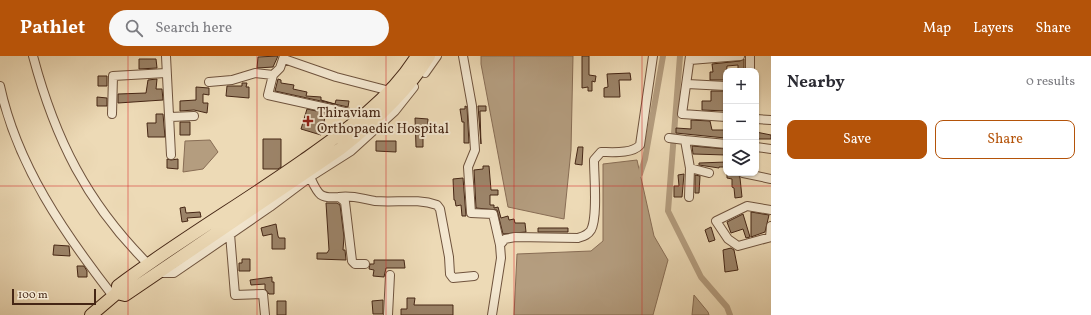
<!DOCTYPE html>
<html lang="en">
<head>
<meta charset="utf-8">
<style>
	body { margin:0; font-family:Vollkorn,serif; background:#f7f7f7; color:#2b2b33 }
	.controls { position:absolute; right:12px; top:12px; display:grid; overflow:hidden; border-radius:8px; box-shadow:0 1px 3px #0004 }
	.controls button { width:36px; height:36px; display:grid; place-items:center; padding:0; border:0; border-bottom:1px solid #e1e1e2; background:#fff; color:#2b2b33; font:20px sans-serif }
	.scale { position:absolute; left:12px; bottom:10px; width:84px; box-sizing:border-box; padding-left:4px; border:2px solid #452615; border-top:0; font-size:11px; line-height:14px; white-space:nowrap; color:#452615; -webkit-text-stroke:3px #f3e7d0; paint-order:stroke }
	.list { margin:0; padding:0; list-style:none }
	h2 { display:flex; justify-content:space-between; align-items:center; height:52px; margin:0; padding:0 16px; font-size:17px }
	h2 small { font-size:13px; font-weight:400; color:#7c7c81 }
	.actions { display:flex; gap:8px; padding:12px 16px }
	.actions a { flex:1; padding:9px 0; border:1px solid #b45309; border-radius:8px; text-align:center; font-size:14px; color:#b45309 }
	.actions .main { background:#b45309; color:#fff }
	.icon { flex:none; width:22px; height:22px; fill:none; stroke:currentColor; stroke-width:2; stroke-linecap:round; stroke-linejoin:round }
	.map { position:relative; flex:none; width:771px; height:259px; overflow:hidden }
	header { display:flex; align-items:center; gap:24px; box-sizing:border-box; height:56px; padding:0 20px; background:#b45309; color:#fff }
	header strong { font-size:19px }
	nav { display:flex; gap:22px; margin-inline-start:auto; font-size:14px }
	.search { width:280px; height:36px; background:#f7f7f7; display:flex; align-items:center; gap:10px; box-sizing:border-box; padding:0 14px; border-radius:22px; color:#7c7c81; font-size:15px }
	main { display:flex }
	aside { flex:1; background:#fff }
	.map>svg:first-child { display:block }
	.water { fill:#b49d7f; stroke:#886d55 }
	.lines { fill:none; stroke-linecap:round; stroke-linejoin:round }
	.canal { stroke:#b49d7f; stroke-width:6 }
	.building { fill:#9c8469; stroke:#452615 }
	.minor-casing { stroke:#6f533d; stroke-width:10 }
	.highway-casing { stroke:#452615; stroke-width:14 }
	.minor { stroke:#f3e7d0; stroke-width:8 }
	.highway { stroke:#eddab6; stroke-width:12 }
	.grid { fill:none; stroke:#d62828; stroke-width:1; stroke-opacity:0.55 }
	.poi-dot { fill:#8f2418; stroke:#f3e7d0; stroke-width:1.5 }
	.labels { text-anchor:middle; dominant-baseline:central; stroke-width:4; stroke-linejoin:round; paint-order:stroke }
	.poi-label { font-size:14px; fill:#452615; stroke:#f3e7d0; text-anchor:start }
</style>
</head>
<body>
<header>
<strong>Pathlet</strong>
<div class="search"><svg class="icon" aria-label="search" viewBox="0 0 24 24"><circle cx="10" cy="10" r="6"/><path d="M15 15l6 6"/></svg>Search here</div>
<nav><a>Map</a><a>Layers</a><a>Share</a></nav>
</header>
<main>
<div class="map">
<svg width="771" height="259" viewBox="0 0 771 259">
	<rect width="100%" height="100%" fill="#eddab6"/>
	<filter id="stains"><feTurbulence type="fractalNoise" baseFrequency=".005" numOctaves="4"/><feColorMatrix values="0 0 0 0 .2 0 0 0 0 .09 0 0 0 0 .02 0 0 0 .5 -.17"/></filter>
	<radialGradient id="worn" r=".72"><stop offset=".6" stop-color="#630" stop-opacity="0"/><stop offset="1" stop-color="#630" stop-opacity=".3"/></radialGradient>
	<path class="water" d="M481 0H573L571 94 564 163 508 151 481 8Z
		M210 84 218 96 203 113 183 116 185 85Z
		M637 104 654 180 668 204 653 259H514L517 198 591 195 603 185V108Z
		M694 239 708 256 709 259H692Z"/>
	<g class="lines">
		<path class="canal" d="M680 0 668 155 701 221 727 251 730 259
			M640 118 645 103 663 0"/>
	</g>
	<path class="building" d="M278 0 273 11 257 12 258 1Z
		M582 0H589V19L596 20 595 26 592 25V35H588V31L582 32Z
		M139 3H156L157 12 139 13Z
		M744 3V15H738V9L727 10 726 24H710V16H713L712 8 740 5Z
		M630 17 631 24H619L620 41H604V32L608 31 607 18Z
		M98 20H107V30H98Z
		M157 23 156 33H162L163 44 118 47V38L146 37 148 24Z
		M278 23 281 24V27L294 29 293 33 307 36 306 40 321 41V44L335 48 336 44 349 45 348 51 275 35Z
		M242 27H247L246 31H249V42L226 40 227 30H242Z
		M196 31 209 32V39L203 38V47H208L207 57 194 54 180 55V45L196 44Z
		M711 35H726V55L702 54V45H711Z
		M97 41 107 42V50H97Z
		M465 50 467 51 469 87H464V66H462L460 53H465Z
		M478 50H486V55H480L481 88Z
		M307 53 326 57 321 79 301 73Z
		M156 58H163L165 81H148L147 67H156Z
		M415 62 428 63 427 74H423V91H416Z
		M691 64 710 65 712 74H725V82L676 77V72L691 73Z
		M180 66H190V79H180Z
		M756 76 771 79V83H756Z
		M263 83H281V111L278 113H263Z
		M376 85H396V96L376 95Z
		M692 90 726 93V99L693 98Z
		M578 91H583L582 109 575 108Z
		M167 103 171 104 178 103V113L167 112Z
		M726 106V111H719V112L699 109V107Z
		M483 110H489L491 134H498V139H490V149H494V152L498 151 501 162 508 160 509 164 514 163 515 167H525L526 176 503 178 497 154 476 152 474 114 483 113Z
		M727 117H738L740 122 742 141 735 142 734 132 732 131V123L727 122Z
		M684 118 682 141H674V130H679L678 119Z
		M695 119 700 120 699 137H695Z
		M463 122 466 160H462L461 149 456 150 455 144H454L453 123Z
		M326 147H337L340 149 344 181 343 194H345L346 204 317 203V197H327L329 194Z
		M185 151 186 157 200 156 201 161 187 162 188 165 182 166 180 152Z
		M751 156 769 159 765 176 751 181Z
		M743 158 750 181 746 182 743 173 731 177 727 166Z
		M276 168 278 180 279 182H285V193H272V178L263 180 261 172Z
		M711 171 715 184 709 186 705 174Z
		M538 172H568V176H538Z
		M54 189 69 190 70 200 53 199Z
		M731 192 734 194 738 214 725 216 723 194Z
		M242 203H250V215H239V207H242Z
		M374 204H404L405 212H386L384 221 373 220 374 214 369 213 370 208H374Z
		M77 210H84L87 215V221H78Z
		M272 221V226H274V238H269L265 233V228L251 229 250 224Z
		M407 242H415L414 249H453V259H401V253H407Z
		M383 244V258H373L372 245Z
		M277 245H286V259H277Z"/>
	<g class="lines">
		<g class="minor-casing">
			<path id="minor" d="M33 0C55 83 87 147 148 208
				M166 0 171 99
				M284 0 280 12 273 19 268 39 363 60
				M463 0 472 50 475 94 468 111 471 157 493 158 500 189
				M690 0 682 58 726 61
				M284 3 336 21 390 35
				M690 4 740 0
				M750 15V0
				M425 17 437 0
				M209 26 232 24 255 17 273 19
				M687 28 726 30
				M0 30C17 109 64 177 113 240
				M112 58 113 20 166 17
				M170 61 194 60
				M756 63 771 64
				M669 82 685 84
				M756 91 771 93
				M690 112 709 117
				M743 117 771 123
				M310 121C318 138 319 143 339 141L345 146 352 205 355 208H365
				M339 141C353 139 362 143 375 145 396 147 417 142 437 149L440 153 449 201 450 218 453 222 474 220
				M689 141 690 112 685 84 726 88
				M771 154 747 150 716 165 728 183 738 190 771 181
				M230 178 235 239 263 238 265 259
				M770 181 771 170
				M157 217H174L270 151 310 121 351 95 395 55 414 31
				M388 259 390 219
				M492 259 501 202 500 189 505 183 515 181 578 182C584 180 588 179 591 174 598 161 594 120 594 104L601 96C612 96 632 98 640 89L653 0"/>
		</g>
		<g class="highway-casing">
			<path id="highway" d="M117 237 118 230C178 185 243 147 304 104 345 75 390 44 417 0
				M91 259 117 237 125 239 340 93C373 67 407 36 429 0"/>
		</g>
		<use href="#minor" class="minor"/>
		<use href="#highway" class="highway"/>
	</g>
	<path class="grid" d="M128 0V259M257 0V259M386 0V259M514 0V259M642 0V259M0 130H771"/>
	<path class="poi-dot" d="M306 59h4v4h4v4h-4v4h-4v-4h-4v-4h4z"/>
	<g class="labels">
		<g class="poi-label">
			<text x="317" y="57">Thiraviam<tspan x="317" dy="16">Orthopaedic Hospital</tspan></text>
		</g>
	</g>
	<rect width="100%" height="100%" filter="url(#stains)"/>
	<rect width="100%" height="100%" fill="url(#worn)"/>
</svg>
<div class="controls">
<button>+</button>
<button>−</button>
<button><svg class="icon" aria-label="layers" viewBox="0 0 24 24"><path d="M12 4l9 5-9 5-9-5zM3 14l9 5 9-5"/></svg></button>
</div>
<div class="scale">100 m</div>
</div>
<aside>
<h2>Nearby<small>0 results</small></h2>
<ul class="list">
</ul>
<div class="actions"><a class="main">Save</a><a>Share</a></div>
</aside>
</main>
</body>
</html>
